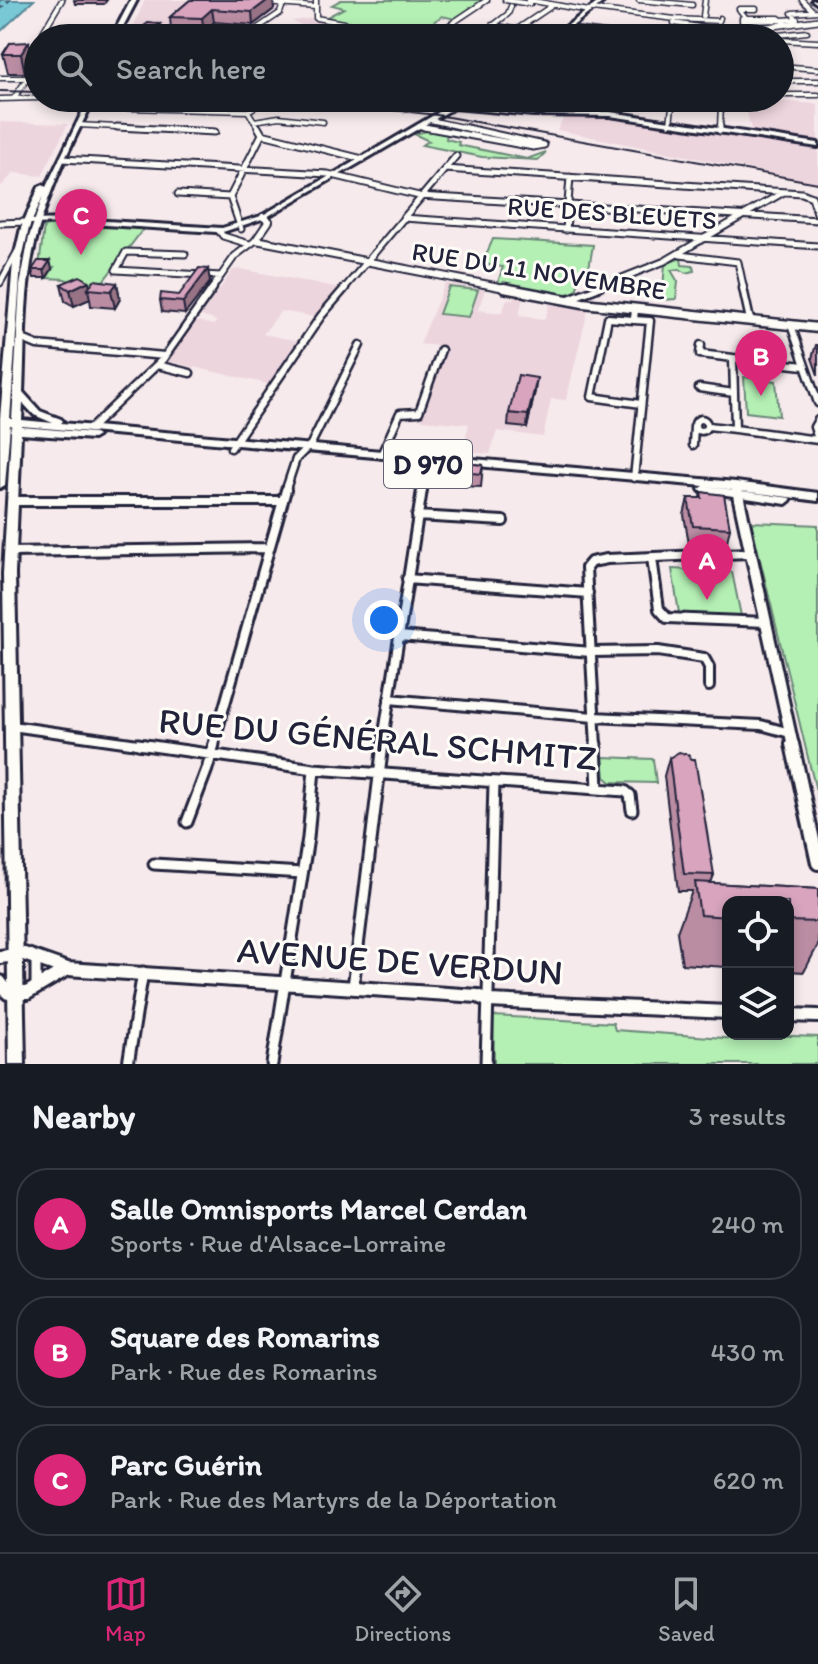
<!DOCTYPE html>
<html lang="en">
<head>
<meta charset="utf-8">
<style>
	body { margin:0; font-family:Itim,sans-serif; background:#242831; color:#f1f3f6 }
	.controls { position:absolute; right:24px; bottom:24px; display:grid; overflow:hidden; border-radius:16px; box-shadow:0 4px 12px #0003 }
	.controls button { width:72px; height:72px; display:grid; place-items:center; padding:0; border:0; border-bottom:2px solid #363941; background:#171b24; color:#f1f3f6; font:40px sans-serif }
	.you { position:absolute; left:384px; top:620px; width:28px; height:28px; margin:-20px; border:6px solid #fff; border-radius:50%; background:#1a73e8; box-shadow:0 0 0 12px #1a73e833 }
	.badge { display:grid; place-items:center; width:52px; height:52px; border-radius:50%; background:#db2777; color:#fff; font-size:26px; font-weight:700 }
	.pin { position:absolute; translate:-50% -66px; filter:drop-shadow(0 2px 4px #0008) }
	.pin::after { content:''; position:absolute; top:42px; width:28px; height:24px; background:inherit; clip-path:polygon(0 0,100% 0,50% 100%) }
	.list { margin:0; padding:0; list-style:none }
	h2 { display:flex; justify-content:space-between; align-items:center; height:104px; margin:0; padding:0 32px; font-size:34px }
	h2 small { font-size:26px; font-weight:400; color:#9ea1a6 }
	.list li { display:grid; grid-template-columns:52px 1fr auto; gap:24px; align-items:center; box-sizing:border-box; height:112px; margin:0 16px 16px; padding:0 16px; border:2px solid #363941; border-radius:32px }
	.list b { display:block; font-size:30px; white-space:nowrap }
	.list p { margin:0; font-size:26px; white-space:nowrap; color:#9ea1a6 }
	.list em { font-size:26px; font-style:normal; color:#9ea1a6 }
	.icon { flex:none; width:44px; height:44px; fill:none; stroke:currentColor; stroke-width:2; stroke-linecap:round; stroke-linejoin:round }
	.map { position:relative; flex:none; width:818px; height:1064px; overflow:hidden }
	.search { position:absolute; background:#171b24; box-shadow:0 4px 12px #0003; left:24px; right:24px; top:24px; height:88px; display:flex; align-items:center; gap:20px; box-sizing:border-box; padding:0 28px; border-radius:44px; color:#9ea1a6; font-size:30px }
	.sheet { height:488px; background:#171b24 }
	nav { display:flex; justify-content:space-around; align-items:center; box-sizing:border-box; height:112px; border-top:2px solid #363941; background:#171b24; font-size:22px; color:#9ea1a6 }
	nav a { display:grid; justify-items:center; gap:4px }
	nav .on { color:#db2777 }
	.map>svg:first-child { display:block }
	.built { fill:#edd5de }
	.green { fill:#b4efb4; stroke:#6b8878; stroke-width:2 }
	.water { fill:#79c8d5; stroke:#568697; stroke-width:2 }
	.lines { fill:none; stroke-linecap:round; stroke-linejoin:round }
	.ferry { stroke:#405c71; stroke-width:2; stroke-dasharray:5 4; stroke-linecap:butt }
	.minor-far4-casing { stroke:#22223b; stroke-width:7 }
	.minor-far3-casing { stroke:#22223b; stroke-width:9 }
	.minor-far2-casing { stroke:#22223b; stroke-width:11 }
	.minor-far1-casing { stroke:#22223b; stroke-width:14 }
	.minor-casing { stroke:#22223b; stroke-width:15 }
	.tertiary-far4-casing { stroke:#22223b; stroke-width:8 }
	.tertiary-far3-casing { stroke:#22223b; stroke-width:10 }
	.tertiary-far2-casing { stroke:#22223b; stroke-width:13 }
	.tertiary-far1-casing { stroke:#22223b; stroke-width:16 }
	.tertiary-casing { stroke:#22223b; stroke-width:18 }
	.secondary-casing { stroke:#22223b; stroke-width:6 }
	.primary-casing { stroke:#22223b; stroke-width:6 }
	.minor-far4 { stroke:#fdfcf7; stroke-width:4 }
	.minor-far3 { stroke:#fdfcf7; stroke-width:5 }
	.minor-far2 { stroke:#fdfcf7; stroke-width:6 }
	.minor-far1 { stroke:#fdfcf7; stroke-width:8 }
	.minor { stroke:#fdfcf7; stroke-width:9 }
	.tertiary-far4 { stroke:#fdfcf7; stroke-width:5 }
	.tertiary-far3 { stroke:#fdfcf7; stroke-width:6 }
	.tertiary-far2 { stroke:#fdfcf7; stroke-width:8 }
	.tertiary-far1 { stroke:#fdfcf7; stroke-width:10 }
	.tertiary { stroke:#fdfcf7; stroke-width:12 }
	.secondary { fill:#fdfcf7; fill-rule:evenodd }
	.primary { fill:#fdfcf7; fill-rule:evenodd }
	.rail { stroke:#22223b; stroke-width:2 }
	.wall { fill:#ba8da3; stroke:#22223b; stroke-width:2 }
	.shaded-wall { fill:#977385; stroke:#22223b; stroke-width:2 }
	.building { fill:#d8a4be; stroke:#22223b; stroke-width:2 }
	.labels { text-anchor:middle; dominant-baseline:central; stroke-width:6; stroke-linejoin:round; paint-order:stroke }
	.far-street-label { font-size:26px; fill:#22223b; stroke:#fdfcf7 }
	.shield { fill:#fdfcf7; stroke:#646373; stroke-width:2 }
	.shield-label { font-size:28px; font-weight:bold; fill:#22223b }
	.near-street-label { font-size:36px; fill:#22223b; stroke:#fdfcf7 }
</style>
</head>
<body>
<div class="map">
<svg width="818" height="1064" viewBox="0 0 818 1064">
	<rect width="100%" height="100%" fill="#f6eaec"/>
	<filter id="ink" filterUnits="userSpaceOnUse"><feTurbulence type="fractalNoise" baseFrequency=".0125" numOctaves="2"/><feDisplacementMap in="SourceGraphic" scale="16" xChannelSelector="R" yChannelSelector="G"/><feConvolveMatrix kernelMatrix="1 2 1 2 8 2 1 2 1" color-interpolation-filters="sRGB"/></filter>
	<g filter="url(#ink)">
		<path class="built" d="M145 0H217L275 5 279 12 240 38H128Z
			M314 18 375 31V32L363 38H322L311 32 301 35 290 32 301 25 292 21Z
			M744 99 818 104V142L752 134Z
			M565 115H612L818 148V183L557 130Z
			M0 122 68 124 42 176 14 173 0 187Z
			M241 269 339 288 315 317 281 311 263 334 298 341 268 384 166 361 197 321 213 325 217 321 201 316 233 270Z
			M445 283 485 290 478 310 502 313 507 299 513 300 514 296 523 298 519 316 545 319 550 303 588 310 566 400 551 399 543 437 497 431 490 454 462 451 469 424 421 420 447 347 420 344Z"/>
		<path class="green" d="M341 0H483L455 19 442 16 429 25 441 28 428 37 325 18 344 8 332 5Z
			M427 131 447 134 446 139 459 142 458 145 527 159 546 152 538 160 482 157 422 145 429 141 414 134Z
			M66 222 144 228 98 288 102 289 99 294 65 279 47 278 54 267 39 266 44 227Z
			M493 239 593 245 589 268H582L576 292 556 296 497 285 503 267 482 264Z
			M681 258 682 265 693 266 694 271 686 273 680 269 671 270 678 282 676 299 662 300 665 264Z
			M449 287 478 290 469 317 439 314Z
			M744 377 776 381 779 416 746 412Z
			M751 522 818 525V799Z
			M672 569 732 572 741 616 679 613Z
			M603 757 653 759 656 783 611 782 605 777Z
			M493 1016 613 1023 615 1030 737 1039 738 1034 818 1037V1064H494Z"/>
		<path class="water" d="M0 0H34L0 32Z"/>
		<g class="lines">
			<path class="ferry" d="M0 9 10 0"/>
			<g class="minor-far4-casing">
				<path id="minor-far4" d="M316 0V18L425 38
					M505 0 530 4
					M528 0 589 11
					M639 0 692 5
					M802 0 813 11
					M265 3 315 7
					M592 9 675 19
					M703 16 705 0
					M720 18 719 21 675 19 674 23 730 32
					M742 18H779L781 20 742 21Z
					M746 18 739 9H756
					M781 20 788 24
					M781 20 797 19 792 13 818 11
					M492 25 539 34
					M448 26 510 38
					M491 27 508 14 511 6
					M567 28 642 38
					M516 30 553 5
					M112 35 122 23
					M193 35 219 38
					M759 37 807 32
					M56 38 43 32 62 0
					M243 38 280 13 283 4
					M430 38 487 0
					M780 40 818 42
					M28 54 38 45
					M780 66 818 69
					M0 78H29
					M780 81H818
					M780 95H818
					M14 98 38 63
					M558 98 577 101 579 98
					M643 98 673 100
					M0 99 38 98
					M88 107 248 111 259 129
					M248 111 261 103
					M430 120 471 129
					M254 121 279 117 323 122
					M670 124 673 98
					M78 125 156 129
					M419 126 435 129
					M720 129 721 103"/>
			</g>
			<g class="minor-far3-casing">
				<path id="minor-far3" d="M117 127 215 132
					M424 127 533 147 544 145 462 127
					M720 131V127
					M262 134 363 159
					M62 159 328 174 419 196 818 220
					M445 169 802 193 812 197 818 216
					M178 194 230 197
					M403 218 818 246
					M0 223 27 222
					M241 229 230 197 262 134 258 127
					M566 230 570 177
					M219 231 223 236 249 244
					M185 254 126 252 116 270 221 276
					M680 255 738 262 744 290
					M0 283 20 247
					M211 290 235 256 256 240
					M343 290 456 156
					M592 290 665 261 782 193"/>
			</g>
			<g class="minor-far2-casing">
				<path id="minor-far2" d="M743 288 750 320
					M566 300 597 288
					M634 320 608 318 592 397 641 404
					M791 325 818 403
					M20 338 37 345 165 356
					M701 345 700 354 733 358
					M157 365 190 373
					M804 366 733 358 735 429 818 440
					M699 388 734 393
					M695 425a6 6 0 1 1 12 0a6 6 0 1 1-12 0Z
					M818 420 814 427 818 439
					M708 426 735 429
					M90 429 163 359 213 288
					M693 445 694 426
					M231 448 321 316 345 288
					M381 455 400 413 419 412 441 350
					M634 478 650 321 634 320 635 309
					M285 492 296 459 311 444 360 345
					M422 492 427 458"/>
			</g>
			<g class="minor-far1-casing">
				<path id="minor-far1" d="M13 501H283
					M417 516 503 521
					M10 552 267 548
					M652 558 659 609 667 618 766 622
					M407 579 588 593
					M399 636 591 652 658 651 704 658 709 667V686
					M389 699 594 717 761 725 790 733
					M12 726 152 746
					M213 746 286 490
					M382 746 422 490
					M596 746 586 568 591 562 607 559 749 553"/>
			</g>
			<g class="minor-casing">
				<path id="minor" d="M138 744 314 769 625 791 630 795 632 810
					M596 744 598 789
					M208 766 214 744
					M187 822 207 769
					M154 864 302 873
					M36 958V987
					M353 987 383 744
					M128 1064 143 972
					M272 1064 308 838 314 769
					M486 1064 494 783"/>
			</g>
			<g class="tertiary-far4-casing">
				<path id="tertiary-far4" d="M687 38 818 20"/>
			</g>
			<g class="tertiary-far3-casing">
				<path id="tertiary-far3" d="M256 240 515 290
					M256 240 269 221 263 217"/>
			</g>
			<g class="tertiary-far2-casing">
				<path id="tertiary-far2" d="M504 288 583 303 818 328
					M737 488 738 492"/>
			</g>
			<g class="tertiary-far1-casing">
				<path id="tertiary-far1" d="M737 490 793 746"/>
			</g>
			<g class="tertiary-casing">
				<path id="tertiary" d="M792 744 818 863
					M0 957 24 954 67 969 478 996 489 1001 728 1012
					M0 982 8 993H27L67 969
					M788 1015 818 1016"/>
			</g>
			<g class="secondary-casing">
				<path id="secondary" d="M601 0H606L557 38H551Z
					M812 0H817L818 4Z
					M408 98H419L451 105 463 98H470L459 105 533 111 610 112 818 143V147L610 116 533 115 454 108 265 218 226 231 219 233 216 232 74 223 27 224 24 222 27 220 74 219 222 228 261 216 446 108Z
					M475 98H483L501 106 496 107Z"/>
			</g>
			<g class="primary-casing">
				<path id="primary" d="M131 0H137L117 38H111Z
					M89 98H95C68 150 41 205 31 263 24 305 25 349 23 392L40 411 61 419 63 421 61 423 736 482 818 493V501L705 486 790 498 791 500 786 504 700 491 699 489 704 486 22 426V427L93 433 98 436 93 439 21 434 15 574 25 1064H9L3 574 11 432 10 430 12 425H10L5 485 0 488V418L13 263 21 228 39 187 43 185 46 187ZM43 196 29 237 20 286 12 419H10L21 263 29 228ZM23 403 34 415 53 423 22 420Z"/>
			</g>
			<use href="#minor-far4" class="minor-far4"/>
			<use href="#minor-far3" class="minor-far3"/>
			<use href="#minor-far2" class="minor-far2"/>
			<use href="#minor-far1" class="minor-far1"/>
			<use href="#minor" class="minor"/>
			<use href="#tertiary-far4" class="tertiary-far4"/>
			<use href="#tertiary-far3" class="tertiary-far3"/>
			<use href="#tertiary-far2" class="tertiary-far2"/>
			<use href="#tertiary-far1" class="tertiary-far1"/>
			<use href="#tertiary" class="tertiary"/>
			<use href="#secondary" class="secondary"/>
			<use href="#primary" class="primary"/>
			<path class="rail" d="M0 91 38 92
				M285 98 437 115 818 183"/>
		</g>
		<path class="wall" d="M74 0H107L104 4H75Z
			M190 0H273L274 9 253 25 214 22 204 31 171 30 170 17Z
			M400 30V38H374V33Z
			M136 32 161 34 156 38H137Z
			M10 43 33 61 25 73H8L3 54Z
			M38 61V78H34L32 68Z
			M50 261 52 269 46 278H34L32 270Z
			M89 281 90 286 117 283 120 299 115 308 91 306 90 299 74 306 65 301 61 284Z
			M210 282 185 314 162 312 160 300 179 295Z
			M816 345H818V375L812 358Z
			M535 391 527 428 508 426 509 413Z
			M464 463 483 465 481 487 462 486Z
			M701 492 730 528 726 546 689 544 684 515 688 498H700Z
			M669 758 714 875 711 883 818 889V945L804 972 788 971V902H728V962L726 967 682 964 677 932 692 891H678L664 776Z"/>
		<path class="shaded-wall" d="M268 0H273L274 9 253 25 252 12Z
			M212 9 214 22 204 31 202 18Z
			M160 24 161 34 156 38H149L148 33Z
			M400 30V38H390V36Z
			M29 42 33 61 25 73 21 54Z
			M50 261 52 269 46 278 44 270Z
			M208 269 210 282 185 314 183 302Z
			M89 281 90 290 88 289 90 299 74 306 70 290Z
			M117 283 120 299 115 308 111 291Z
			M537 378 535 391 527 428 528 415Z"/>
		<path class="building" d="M190 0H268L252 12 212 9 202 18 170 17Z
			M148 23 160 24 148 33 136 32Z
			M386 27 400 30 390 36 374 33Z
			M29 42 21 54H3L10 43Z
			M36 61H38V67L32 68Z
			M38 261H50L44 270H32Z
			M199 268 208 269 183 302 160 300 161 293 179 295Z
			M80 276 89 281 70 290 61 284Z
			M94 280 117 283 111 291 88 289Z
			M518 375 537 378 528 415 509 413Z
			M464 463 483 465 481 474 463 472Z
			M701 492 724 495 730 528 693 526 688 498H702Z
			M679 752 689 755 690 759H695L714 875 684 874 669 758Z
			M695 882 818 889V922L788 921V902H728V917L700 915Z"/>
	</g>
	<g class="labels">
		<g class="far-street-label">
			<text transform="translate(612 213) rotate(4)">RUE DES BLEUETS</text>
			<text transform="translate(539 271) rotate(9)">RUE DU 11 NOVEMBRE</text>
		</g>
		<rect class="shield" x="384" y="440" width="88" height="48" rx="6"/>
		<g class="shield-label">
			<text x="428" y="464">D 970</text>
		</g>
		<g class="near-street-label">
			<text transform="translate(378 739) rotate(5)">RUE DU GÉNÉRAL SCHMITZ</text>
			<text transform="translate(400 961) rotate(4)">AVENUE DE VERDUN</text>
		</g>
	</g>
</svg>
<div class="controls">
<button><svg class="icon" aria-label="locate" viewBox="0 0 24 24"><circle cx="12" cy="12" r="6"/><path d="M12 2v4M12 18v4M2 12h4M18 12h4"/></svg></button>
<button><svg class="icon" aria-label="layers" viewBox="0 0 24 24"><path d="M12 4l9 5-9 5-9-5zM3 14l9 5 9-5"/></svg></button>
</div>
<div class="you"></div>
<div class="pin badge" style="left:707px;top:600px">A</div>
<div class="pin badge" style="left:761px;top:396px">B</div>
<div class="pin badge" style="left:81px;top:255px">C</div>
<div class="search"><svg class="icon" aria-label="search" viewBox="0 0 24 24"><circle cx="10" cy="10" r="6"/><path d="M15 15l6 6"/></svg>Search here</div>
</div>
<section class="sheet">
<h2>Nearby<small>3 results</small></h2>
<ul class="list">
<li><span class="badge">A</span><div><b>Salle Omnisports Marcel Cerdan</b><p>Sports · Rue d'Alsace-Lorraine</p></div><em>240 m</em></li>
<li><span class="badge">B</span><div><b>Square des Romarins</b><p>Park · Rue des Romarins</p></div><em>430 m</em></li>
<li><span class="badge">C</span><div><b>Parc Guérin</b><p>Park · Rue des Martyrs de la Déportation</p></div><em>620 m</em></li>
</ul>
</section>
<nav>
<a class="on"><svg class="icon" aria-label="map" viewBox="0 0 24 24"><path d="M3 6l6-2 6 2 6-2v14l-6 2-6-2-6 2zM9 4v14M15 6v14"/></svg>Map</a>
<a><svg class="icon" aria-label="directions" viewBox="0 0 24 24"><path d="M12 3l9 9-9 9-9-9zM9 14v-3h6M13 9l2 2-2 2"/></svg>Directions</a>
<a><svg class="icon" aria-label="saved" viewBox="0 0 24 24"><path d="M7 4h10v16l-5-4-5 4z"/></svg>Saved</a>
</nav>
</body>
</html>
